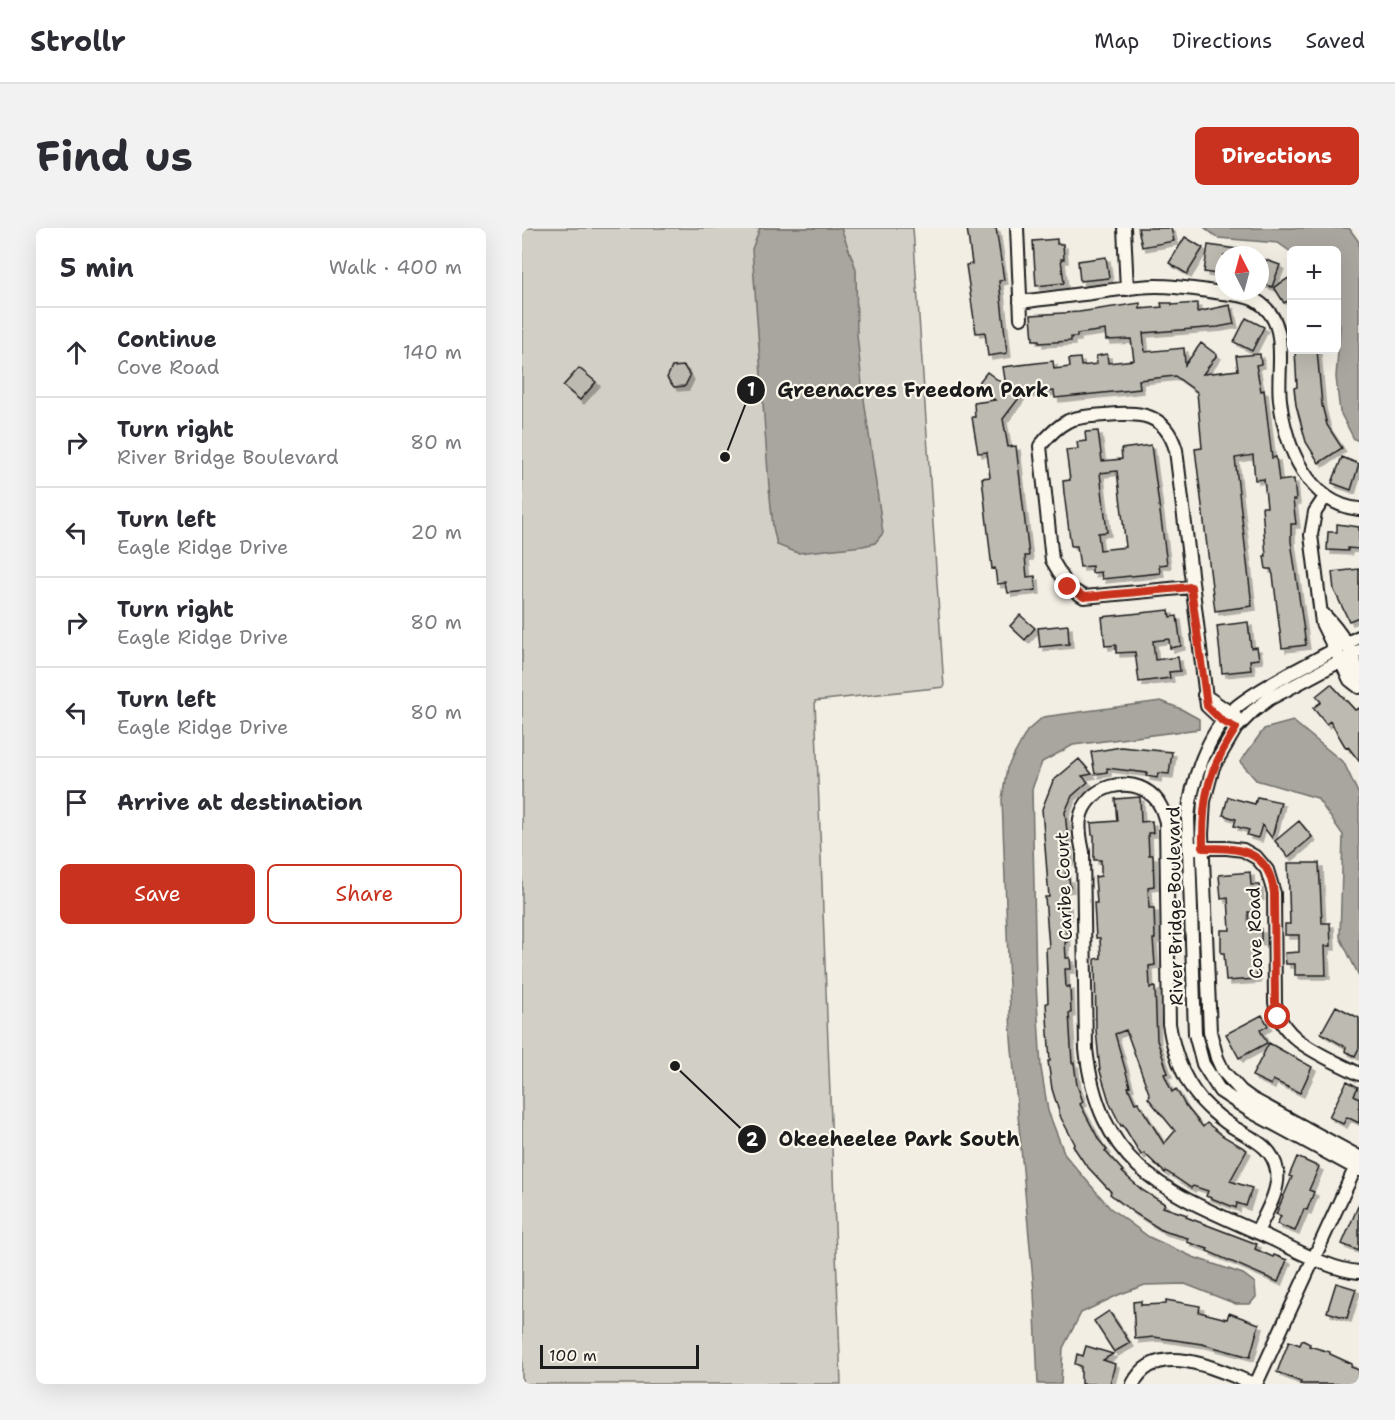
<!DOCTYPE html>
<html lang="en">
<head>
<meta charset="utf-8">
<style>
	body { margin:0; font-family:"Shantell Sans",sans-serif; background:#f2f2f3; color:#2b2b33 }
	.controls { position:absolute; right:18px; top:18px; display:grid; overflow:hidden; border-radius:9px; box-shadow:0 6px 24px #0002 }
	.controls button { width:54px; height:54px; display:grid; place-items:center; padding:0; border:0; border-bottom:2px solid #e1e1e2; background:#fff; color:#2b2b33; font:30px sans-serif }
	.compass { position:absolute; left:693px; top:18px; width:54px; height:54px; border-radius:50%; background:#fff; box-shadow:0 6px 24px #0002; rotate:354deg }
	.scale { position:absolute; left:18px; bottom:15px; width:159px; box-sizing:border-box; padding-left:6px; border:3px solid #1c1c1c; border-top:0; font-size:16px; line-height:21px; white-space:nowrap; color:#1c1c1c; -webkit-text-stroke:4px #fbf7ec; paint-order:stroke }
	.stop { position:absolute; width:18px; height:18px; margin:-14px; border:4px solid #c8321e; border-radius:50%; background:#fff }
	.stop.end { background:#c8321e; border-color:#fff; box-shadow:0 2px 6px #0008 }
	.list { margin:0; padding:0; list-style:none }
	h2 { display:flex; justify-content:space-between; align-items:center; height:78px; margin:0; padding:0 24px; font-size:26px }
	h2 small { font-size:20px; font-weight:400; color:#7c7c81 }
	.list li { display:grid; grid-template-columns:39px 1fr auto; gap:18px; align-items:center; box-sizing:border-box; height:90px; padding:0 24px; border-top:2px solid #e1e1e2 }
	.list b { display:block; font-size:22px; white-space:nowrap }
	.list p { margin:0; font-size:20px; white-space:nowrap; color:#7c7c81 }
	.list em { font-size:20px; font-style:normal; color:#7c7c81 }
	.actions { display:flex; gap:12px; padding:18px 24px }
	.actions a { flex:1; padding:14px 0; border:2px solid #c8321e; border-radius:9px; text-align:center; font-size:21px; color:#c8321e }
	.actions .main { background:#c8321e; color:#fff }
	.icon { flex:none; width:33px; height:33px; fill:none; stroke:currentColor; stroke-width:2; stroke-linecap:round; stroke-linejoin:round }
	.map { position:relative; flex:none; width:837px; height:1156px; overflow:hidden; border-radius:9px }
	header { display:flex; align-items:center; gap:36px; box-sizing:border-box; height:84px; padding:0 30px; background:#fff; border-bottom:2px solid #e1e1e2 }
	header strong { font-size:28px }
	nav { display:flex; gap:33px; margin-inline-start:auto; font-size:21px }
	.intro { display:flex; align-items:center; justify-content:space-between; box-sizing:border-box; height:144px; padding:0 36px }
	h1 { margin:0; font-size:42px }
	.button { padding:15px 27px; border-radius:9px; background:#c8321e; color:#fff; font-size:21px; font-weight:700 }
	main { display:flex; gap:36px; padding:0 36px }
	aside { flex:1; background:#fff; border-radius:9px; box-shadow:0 6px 24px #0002 }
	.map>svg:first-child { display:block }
	.green { fill:#d2cfc6; stroke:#777671; stroke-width:1.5 }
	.water { fill:#a9a6a0; stroke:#716f6b; stroke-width:1.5 }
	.building { fill:#bdbab1; stroke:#1c1c1c; stroke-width:1.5; fill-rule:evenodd; filter:url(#shadow) }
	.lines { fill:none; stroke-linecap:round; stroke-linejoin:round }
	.minor-casing { stroke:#1c1c1c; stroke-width:16 }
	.minor { stroke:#fbf7ec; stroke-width:12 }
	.route { stroke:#c8321e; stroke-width:8 }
	.labels { text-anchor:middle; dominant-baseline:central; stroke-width:4.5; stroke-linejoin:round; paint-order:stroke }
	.street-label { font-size:18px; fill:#1c1c1c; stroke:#fbf7ec }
	.leader { fill:none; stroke:#1c1c1c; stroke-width:2 }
	.callout-dot { fill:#1c1c1c; stroke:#fbf7ec; stroke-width:2 }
	.mark-label { font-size:18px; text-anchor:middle; font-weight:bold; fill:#fff }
	.callout-label { font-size:20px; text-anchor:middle; font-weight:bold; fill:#1c1c1c; stroke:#fbf7ec; stroke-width:4.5; stroke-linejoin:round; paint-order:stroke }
</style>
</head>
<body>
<header>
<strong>Strollr</strong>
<nav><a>Map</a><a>Directions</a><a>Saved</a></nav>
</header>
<div class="intro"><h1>Find us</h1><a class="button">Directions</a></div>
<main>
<aside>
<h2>5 min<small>Walk · 400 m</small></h2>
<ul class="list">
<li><svg class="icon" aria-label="ahead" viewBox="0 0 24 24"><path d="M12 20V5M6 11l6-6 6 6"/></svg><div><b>Continue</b><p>Cove Road</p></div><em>140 m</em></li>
<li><svg class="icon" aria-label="right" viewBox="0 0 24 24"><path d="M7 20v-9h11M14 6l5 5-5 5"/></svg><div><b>Turn right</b><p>River Bridge Boulevard</p></div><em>80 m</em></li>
<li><svg class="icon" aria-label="left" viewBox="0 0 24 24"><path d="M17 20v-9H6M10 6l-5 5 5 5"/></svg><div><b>Turn left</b><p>Eagle Ridge Drive</p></div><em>20 m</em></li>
<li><svg class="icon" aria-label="right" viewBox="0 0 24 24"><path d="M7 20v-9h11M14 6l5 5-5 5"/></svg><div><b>Turn right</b><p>Eagle Ridge Drive</p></div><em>80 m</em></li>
<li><svg class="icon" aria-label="left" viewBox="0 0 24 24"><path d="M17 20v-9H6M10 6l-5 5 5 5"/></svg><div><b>Turn left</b><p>Eagle Ridge Drive</p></div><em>80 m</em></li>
<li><svg class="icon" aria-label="arrive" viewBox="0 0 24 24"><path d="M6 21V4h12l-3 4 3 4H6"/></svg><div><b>Arrive at destination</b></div></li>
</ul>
<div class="actions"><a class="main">Save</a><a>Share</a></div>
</aside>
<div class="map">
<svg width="837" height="1156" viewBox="0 0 837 1156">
	<defs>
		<filter id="shadow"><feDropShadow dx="4" dy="4" stdDeviation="0" flood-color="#0004"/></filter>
	</defs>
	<rect width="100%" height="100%" fill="#f2eee4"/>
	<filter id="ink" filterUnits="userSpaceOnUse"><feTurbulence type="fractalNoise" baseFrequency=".0167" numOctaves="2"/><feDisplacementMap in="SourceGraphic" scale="12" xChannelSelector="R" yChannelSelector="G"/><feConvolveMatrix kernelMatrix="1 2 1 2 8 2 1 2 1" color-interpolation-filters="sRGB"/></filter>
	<g filter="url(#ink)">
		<path class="green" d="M0 0H391L422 459 293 473 319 1156H0Z"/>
		<path class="water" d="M238 0H319L334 41 335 106 340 157 361 305 353 315 341 318 276 325 255 317 251 299 247 259 230 21Z
			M683 0H827L837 14V213L832 211 818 184 814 149 818 98 814 89V22H770L769 24 756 15 696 10Z
			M639 473 659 481 677 491V501L551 517 520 534 510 561 514 756 519 840 526 883 543 927 588 980 627 1009 671 1029 721 1046 733 1055 734 1069 728 1076H714L663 1056 623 1057 596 1067 559 1085 541 1120 539 1156H516L512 1063 489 810 480 571 485 540 505 503 521 489Z
			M771 493 822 535 837 567V748L818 709 821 607 795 570 734 552 718 534 742 501Z"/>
		<path class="building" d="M445 0H474L482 52 477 53 485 125 466 128 463 104 454 105 444 37 450 36Z
			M616 0H649L652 13 620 19Z
			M663 9 681 20 665 46 647 35Z
			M535 11V16H541L542 31H539L542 55 514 58 511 13Z
			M686 17 722 22V27H702V47L682 44Z
			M584 29 587 50 558 53 556 33Z
			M738 30 758 37 750 59 738 55Z
			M770 48V71L762 75 752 59Z
			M618 75V81L640 79 639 75H650V77L675 75V84L708 77 712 96 696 99 621 105 623 124 662 120 663 137 679 115 695 127 681 146 716 142 714 128 738 126 739 136 734 137 739 163 742 162 750 230 754 229 757 253 772 251 774 272H771L774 296H769V313L784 417 760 420 751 347 749 341H744L742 328H744L740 279H745L742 251 733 252 731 227 713 230 730 378 693 383 673 221 680 220 675 164 653 148 617 152 618 161 600 163 533 170 532 163 500 166 481 191 486 219 494 218 507 328H503L505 349 513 348 514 362 486 365 484 355 475 356 473 340 470 341 460 250 468 249 465 224 456 225 450 189H453L452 175 473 172 454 158 465 144 484 158 481 139 531 133 532 141 548 139 547 131 558 130 559 138 575 136 574 128 585 126 586 135 612 132 609 111 584 112 583 102 555 106V109H549V113L517 115V112H511L509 87 557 84Z
			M724 90 742 99 730 123 712 114Z
			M773 122H795L800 177 805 197 820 220 797 235 784 214 774 177 772 160 775 159Z
			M162 138 168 148 163 158 152 159 145 150 150 139Z
			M57 140 74 154 58 172 41 158Z
			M576 203 580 233 600 231 599 221 629 217 645 336 637 337 638 345 580 351 579 344 570 345V338L558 339 555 318H549L542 265 541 253 548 252 544 222 556 221 555 214 564 213 563 204ZM595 243 604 319 578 322 576 305 585 304 578 245Z
			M820 229 837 236 829 262 810 255Z
			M815 296 837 299V321L826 320V323L805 322 806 304H815Z
			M837 341V389L827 393 812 362 810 344Z
			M647 382 648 389 655 388 659 418 648 420 647 411 631 413 633 432 656 429 658 443 647 444 648 450 617 454 613 424 594 425V417L583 418 580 389Z
			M498 387 513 400 503 412 488 398Z
			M726 394 729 420 735 419 737 431 728 432 729 442 700 445 695 398Z
			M546 397 547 416 518 419 516 400Z
			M809 456 833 482 837 480V533L826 519 824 520 808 493 804 496 791 480 799 474 794 468Z
			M599 519 650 524 647 546 636 545 635 550 624 548 625 545 585 540V544L573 546 569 524Z
			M557 531 570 546 560 548 566 554 550 568 543 584 548 633H543L544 650H547L548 660 541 661 542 677 545 676 546 687H543L545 714H543L544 730H548L549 741H543L544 759 548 758 549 785H547L550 835H552L555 857 561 874 558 876 577 912 585 922 583 923 601 943 600 944 620 962 643 976 641 979 665 987 664 989 735 1016 733 1021 751 1029 752 1027 765 1032 756 1054 685 1023 686 1021 665 1014 666 1010 641 1003 611 984 588 966 589 964 563 936 551 918 553 916 539 890 530 861 526 833H528L524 775H526L524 720 527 719 523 669H527L520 581 531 553Z
			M618 569 619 594 630 593 631 605H626L627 627H631L632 658 626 659 627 680H632L633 711H631L633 737 627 738 628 760 633 759 635 812 646 845 642 846 650 864 654 861 663 877 681 899 685 895 701 908 725 922 708 953 730 960 724 978 715 975 714 980 684 968 686 963 671 958 669 960 644 943 643 945 622 925 619 927 601 897 599 898 588 876 578 843 574 802 573 731 579 730 578 710H574L572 675H575L573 649 579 648V632H572V607H570L569 595 595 593 593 571ZM604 802 628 868 626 870 653 903 642 916 616 874 613 875 606 859 608 858 593 806Z
			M706 569 733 576 735 569 759 574 750 610 740 597 736 610 725 607 727 602 712 598 714 591 701 587Z
			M777 593 790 609 766 629 753 613Z
			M766 635H797L800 695H808L809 718H803L804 747H773V736H764L763 725 777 724V707H763V696H768Z
			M728 644 729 657H737L738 668H733L734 684H726L727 701H739V713H730V730H734L735 751 704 753 702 725H699V702H708L706 670 699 671 697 647Z
			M814 778 837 790V820L833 828 823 823 824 819 799 805Z
			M740 787 746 798 738 802 745 815 717 830 704 806Z
			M747 815 790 839 778 865 751 852 749 857 730 848Z
			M825 853 836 859 832 867 837 870V895L825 889 821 896 807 889Z
			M775 929 797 939 787 962 792 964 785 982 782 981 773 1003 755 996 759 988 754 986 770 949 767 948Z
			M837 976V1023L820 1016Z
			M814 1055 834 1061 825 1090 805 1084Z
			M644 1072 678 1078 677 1084 705 1091 707 1085 737 1096 728 1129 680 1116 632 1109 613 1111 611 1074 619 1073V1077L644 1076Z
			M587 1083 608 1115 592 1124 572 1093Z
			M780 1112 788 1116 787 1118 808 1124V1126L830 1136 829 1139 837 1142V1156H778L779 1154 755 1144 767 1113 778 1117Z
			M564 1118 591 1126 581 1132 593 1136 588 1156H559V1138L553 1136 555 1126 561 1128Z"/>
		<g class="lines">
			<g class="minor-casing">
				<path id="minor" d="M495 0 499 90
					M602 0 605 61
					M498 74C527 70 555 67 584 63 600 61 617 58 634 58 654 58 673 61 693 64 706 66 721 66 733 72 770 93 754 138 758 172 763 218 786 276 837 281
					M803 269 793 284 789 307 800 395 828 452 837 459
					M669 359 562 369 546 359 530 332 518 218C526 208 534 199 546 193 557 188 571 188 583 187 617 184 643 184 654 222L685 478 701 493 714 500
					M800 385C817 402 832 424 837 449
					M837 409C813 421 790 434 767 446 748 457 728 467 712 481 685 506 669 555 666 590L673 806 681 836 698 863 730 884 837 942
					M837 423 747 471 731 483 714 500 691 539 682 573 680 606 688 804 695 830 701 843 719 863 730 871 837 929
					M682 467 713 488
					M674 620H705L721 622 735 630 745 642 752 665 753 774C757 814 806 829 837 846
					M735 1004C743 986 758 963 755 943 751 918 730 911 711 899 702 893 693 886 686 879 662 857 652 827 647 796L644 594C641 584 639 576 632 569 608 545 564 558 558 591 556 602 559 614 561 624L564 821C578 944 648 965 748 1010 774 1022 809 1042 837 1044
					M611 1156C634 1109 697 1143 732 1156
					M734 1156 836 934"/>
			</g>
			<use href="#minor" class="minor"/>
		</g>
	</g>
	<g class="lines" filter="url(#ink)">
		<path class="route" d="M546 359 562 369 669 359 685 478 700 493 714 500C686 543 680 568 681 620 717 620 747 621 752 665L753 774 756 789"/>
	</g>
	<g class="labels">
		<g class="street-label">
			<text transform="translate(542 658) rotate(-92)">Caribe Court</text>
			<text transform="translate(653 678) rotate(-91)">River Bridge Boulevard</text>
			<text transform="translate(733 705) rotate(-92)">Cove Road</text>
		</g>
	</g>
	<path class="leader" d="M203 229L229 162M153 838L230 911"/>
	<g class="callout-dot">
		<circle cx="203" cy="229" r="6"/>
		<circle cx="153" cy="838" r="6"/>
		<circle cx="229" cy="162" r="15"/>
		<circle cx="230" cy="911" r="15"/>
	</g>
	<g class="mark-label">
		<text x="229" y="168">1</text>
		<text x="230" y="918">2</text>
	</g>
	<g class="callout-label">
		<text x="391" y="169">Greenacres Freedom Park</text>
		<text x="377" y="918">Okeeheelee Park South</text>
	</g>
</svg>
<div class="controls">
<button>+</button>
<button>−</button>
</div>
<svg class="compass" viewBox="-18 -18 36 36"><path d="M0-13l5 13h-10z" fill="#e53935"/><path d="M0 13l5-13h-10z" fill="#7c7c81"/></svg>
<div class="scale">100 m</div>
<div class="stop" style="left:756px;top:789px"></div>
<div class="stop end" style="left:546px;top:359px"></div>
</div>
</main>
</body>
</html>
